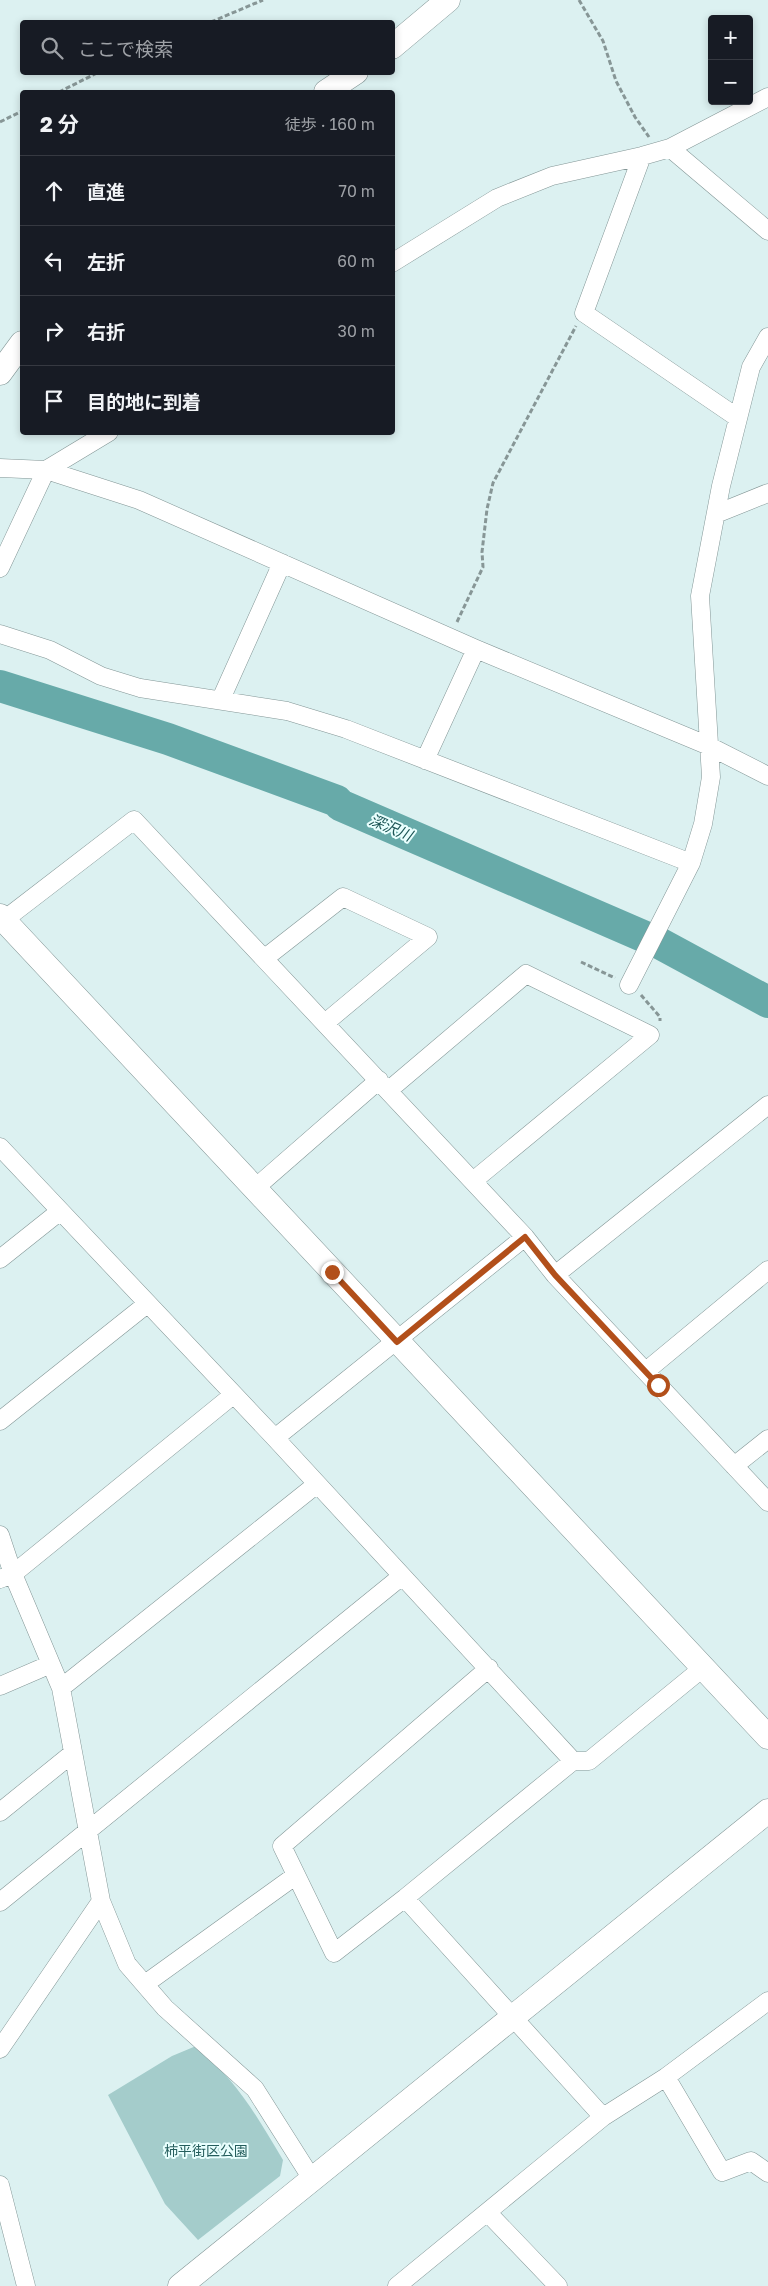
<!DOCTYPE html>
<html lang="ja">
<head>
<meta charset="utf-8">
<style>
	body { margin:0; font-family:"Golos Text","Noto Sans JP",sans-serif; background:#242831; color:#f1f3f6 }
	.controls { position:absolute; right:15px; top:15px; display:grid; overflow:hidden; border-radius:5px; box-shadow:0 2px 8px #0003 }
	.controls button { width:45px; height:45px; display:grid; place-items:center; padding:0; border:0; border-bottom:1px solid #363941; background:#171b24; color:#f1f3f6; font:25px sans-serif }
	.stop { position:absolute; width:15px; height:15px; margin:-11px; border:4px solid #b24f1a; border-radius:50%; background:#fff }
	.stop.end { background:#b24f1a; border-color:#fff; box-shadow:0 1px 5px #0008 }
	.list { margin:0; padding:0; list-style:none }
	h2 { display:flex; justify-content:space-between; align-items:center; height:65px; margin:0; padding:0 20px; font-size:21px }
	h2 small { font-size:16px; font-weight:400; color:#9ea1a6 }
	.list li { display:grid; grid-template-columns:32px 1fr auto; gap:15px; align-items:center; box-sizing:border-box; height:70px; padding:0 20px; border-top:1px solid #363941 }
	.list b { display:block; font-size:19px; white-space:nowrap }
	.list em { font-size:16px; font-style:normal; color:#9ea1a6 }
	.icon { flex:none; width:28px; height:28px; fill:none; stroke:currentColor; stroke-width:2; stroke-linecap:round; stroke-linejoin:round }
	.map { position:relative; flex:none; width:768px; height:2286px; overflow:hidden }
	.search { position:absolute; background:#171b24; box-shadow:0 2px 8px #0003; left:20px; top:20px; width:375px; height:55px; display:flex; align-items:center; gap:12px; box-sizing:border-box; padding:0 18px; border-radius:5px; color:#9ea1a6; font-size:19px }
	.panel { position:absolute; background:#171b24; box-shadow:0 2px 8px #0003; left:20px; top:90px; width:375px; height:345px; border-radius:5px }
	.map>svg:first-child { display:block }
	.green { fill:#a4cccb }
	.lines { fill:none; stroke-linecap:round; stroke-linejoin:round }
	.river { stroke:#67aaa9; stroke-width:32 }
	.street-casing { stroke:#839696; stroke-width:19 }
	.secondary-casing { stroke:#839696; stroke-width:25 }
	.path { stroke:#879696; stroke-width:3; stroke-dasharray:5 2.5; stroke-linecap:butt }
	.street { stroke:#fff; stroke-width:18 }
	.secondary { stroke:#fff; stroke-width:24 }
	.route { stroke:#b24f1a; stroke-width:6 }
	.labels { text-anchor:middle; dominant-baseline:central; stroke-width:4; stroke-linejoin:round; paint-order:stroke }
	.park-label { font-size:14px; fill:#245d5c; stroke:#e9fffe }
	.water-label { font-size:15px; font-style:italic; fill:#1d5656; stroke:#e9fffe }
</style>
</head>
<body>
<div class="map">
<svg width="768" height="2286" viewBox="0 0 768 2286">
	<rect width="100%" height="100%" fill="#dcf1f1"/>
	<path class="green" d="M196 2046C238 2082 256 2115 283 2160L280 2176 198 2240 165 2204 108 2095 172 2056Z"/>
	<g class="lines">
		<path class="river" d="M0 686 168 739 337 801 340 805 659 943 768 1002"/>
		<g class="street-casing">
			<path id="street" d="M670 148 768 231
				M642 156 584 313 738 418
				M392 263 497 198 552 176 642 156 670 148 768 97
				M0 468 46 470 139 500 476 649 709 746 768 776
				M716 514 768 493
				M0 568 46 470 109 432
				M0 634 50 650 101 676 140 688 287 711 346 729 691 863
				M221 699 282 563
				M425 760 476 649
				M0 923 134 820 525 1237 555 1275 768 1502
				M265 958 343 897 428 937 325 1023
				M629 985 691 863 703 824 711 777 700 596 721 486 751 367 768 337
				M389 1090 526 974 650 1035 473 1181
				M0 1147 275 1438 573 1761 405 1898 334 1953 282 1846 489 1668
				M254 1189 379 1080
				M0 1259 59 1212
				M555 1275 768 1105
				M646 1371 768 1270
				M0 1421 147 1304
				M275 1438 525 1237
				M734 1466 768 1439
				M0 1535 13 1574 61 1688 101 1901 127 1964 165 2008 255 2089 312 2179
				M0 1579 13 1574 233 1395
				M0 1686 51 1664
				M61 1688 317 1484
				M573 1761H589L704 1667
				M0 1812 73 1753
				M405 1898 603 2117
				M0 1902 402 1576
				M145 1984 295 1876
				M0 2049 101 1901
				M666 2077 722 2172 751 2161 768 2173
				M0 2185 26 2286
				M488 2213 558 2286
				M397 2286 603 2117 666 2077 768 2001"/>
		</g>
		<g class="secondary-casing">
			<path id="secondary" d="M392 47 448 0
				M326 92 356 72
				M0 373 22 343
				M0 916 768 1737
				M180 2286 768 1811"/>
		</g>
		<path class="path" d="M579 0 603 41 616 81 635 117 649 137
			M211 22 263 0
			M59 92 99 72
			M0 122 22 111
			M457 622 483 567 482 552 487 509 493 483 576 326
			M581 962 615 978
			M641 995 660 1017V1021"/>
		<use href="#street" class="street"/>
		<use href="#secondary" class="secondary"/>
	</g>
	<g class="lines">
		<path class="route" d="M332 1272 397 1342 525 1237 555 1275 658 1385"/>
	</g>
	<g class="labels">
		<g class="park-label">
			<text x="206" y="2150">柿平街区公園</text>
		</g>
		<g class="water-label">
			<text transform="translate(391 827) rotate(23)">深沢川</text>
		</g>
	</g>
</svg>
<div class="controls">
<button>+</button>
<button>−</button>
</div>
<div class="stop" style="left:658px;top:1385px"></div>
<div class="stop end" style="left:332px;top:1272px"></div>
<div class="search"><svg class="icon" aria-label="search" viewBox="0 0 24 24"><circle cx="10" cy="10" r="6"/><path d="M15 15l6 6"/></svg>ここで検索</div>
<section class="panel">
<h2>2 分<small>徒歩 · 160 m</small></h2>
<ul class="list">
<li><svg class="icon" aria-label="ahead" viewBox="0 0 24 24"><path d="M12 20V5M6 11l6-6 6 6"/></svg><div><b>直進</b></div><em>70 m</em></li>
<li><svg class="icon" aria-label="left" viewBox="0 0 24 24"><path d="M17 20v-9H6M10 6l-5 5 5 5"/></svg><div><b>左折</b></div><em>60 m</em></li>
<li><svg class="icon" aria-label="right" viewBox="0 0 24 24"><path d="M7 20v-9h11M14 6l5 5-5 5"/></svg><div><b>右折</b></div><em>30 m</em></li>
<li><svg class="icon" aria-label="arrive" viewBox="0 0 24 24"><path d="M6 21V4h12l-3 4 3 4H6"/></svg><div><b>目的地に到着</b></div></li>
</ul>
</section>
</div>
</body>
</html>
